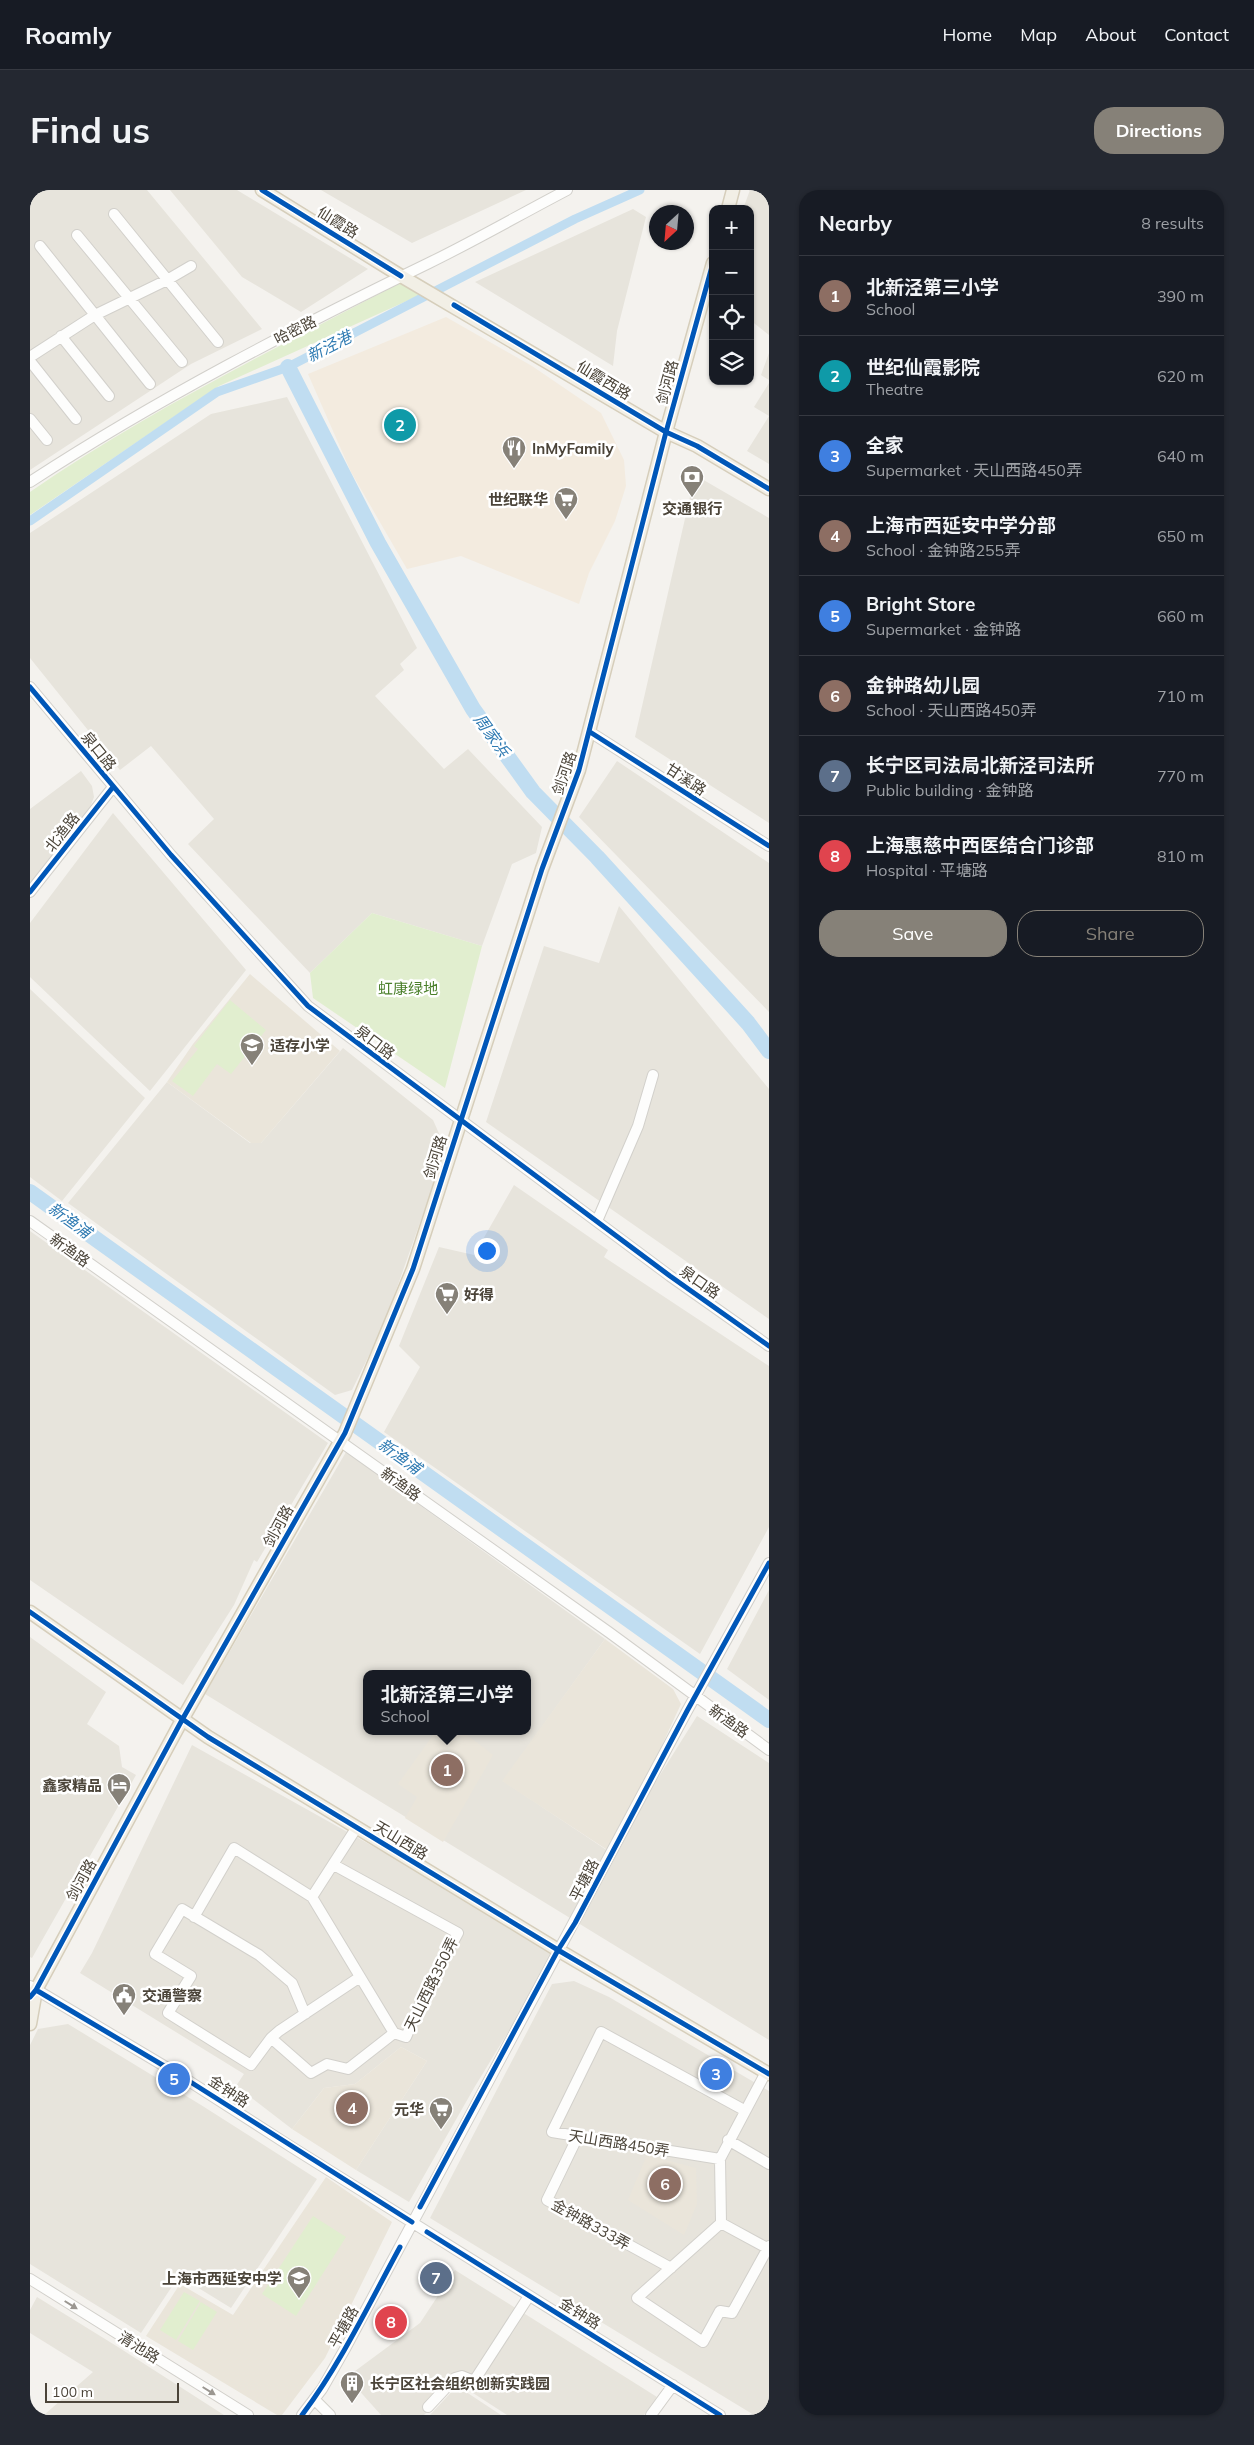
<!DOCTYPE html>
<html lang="en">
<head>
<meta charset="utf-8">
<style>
	body { margin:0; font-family:Mulish,"Noto Sans SC",sans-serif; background:#242831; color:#f1f3f6 }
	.controls { position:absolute; right:15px; top:15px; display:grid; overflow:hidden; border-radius:10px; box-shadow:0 1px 4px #0004 }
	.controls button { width:45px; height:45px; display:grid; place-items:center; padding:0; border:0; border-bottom:1px solid #363941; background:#171b24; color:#f1f3f6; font:25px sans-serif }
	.compass { position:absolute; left:619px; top:15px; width:45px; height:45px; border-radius:50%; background:#171b24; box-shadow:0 1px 4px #0004; rotate:206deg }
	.scale { position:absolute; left:15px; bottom:12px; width:134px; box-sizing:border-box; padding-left:5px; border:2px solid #4b4439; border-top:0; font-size:14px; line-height:18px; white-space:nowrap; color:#4b4439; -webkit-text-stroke:4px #fff; paint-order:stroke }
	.you { position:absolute; left:456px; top:1060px; width:18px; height:18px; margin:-12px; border:4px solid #fff; border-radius:50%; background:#1a73e8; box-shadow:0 0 0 8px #1a73e833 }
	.badge { display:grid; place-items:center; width:32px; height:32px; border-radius:50%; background:#868178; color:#fff; font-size:16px; font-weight:700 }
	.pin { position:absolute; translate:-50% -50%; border:2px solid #fff; box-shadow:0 1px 5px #0006 }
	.popup { position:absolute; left:333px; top:1480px; width:168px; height:65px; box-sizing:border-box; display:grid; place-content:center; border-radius:10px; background:#171b24; filter:drop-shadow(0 1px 4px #0005); font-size:16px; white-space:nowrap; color:#9ea1a6 }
	.popup b { font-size:19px; color:#f1f3f6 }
	.popup::after { content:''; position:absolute; left:50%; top:100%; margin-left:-10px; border:10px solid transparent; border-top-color:#171b24 }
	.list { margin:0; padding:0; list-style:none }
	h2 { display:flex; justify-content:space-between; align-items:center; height:65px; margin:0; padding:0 20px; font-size:21px }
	h2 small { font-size:16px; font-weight:400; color:#9ea1a6 }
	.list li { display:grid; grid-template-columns:32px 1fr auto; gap:15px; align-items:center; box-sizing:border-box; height:80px; padding:0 20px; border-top:1px solid #363941 }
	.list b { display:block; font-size:19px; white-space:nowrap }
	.list p { margin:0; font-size:16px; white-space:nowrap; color:#9ea1a6 }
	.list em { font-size:16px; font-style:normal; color:#9ea1a6 }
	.actions { display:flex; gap:10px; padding:15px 20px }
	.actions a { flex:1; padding:11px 0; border:1px solid #868178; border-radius:20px; text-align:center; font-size:18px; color:#868178 }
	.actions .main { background:#868178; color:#fff }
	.icon { flex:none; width:28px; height:28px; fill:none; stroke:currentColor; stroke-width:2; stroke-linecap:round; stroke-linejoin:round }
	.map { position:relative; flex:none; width:739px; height:2225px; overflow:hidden; border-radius:20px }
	header { display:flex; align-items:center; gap:30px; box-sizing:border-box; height:70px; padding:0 25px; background:#171b24; border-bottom:1px solid #363941 }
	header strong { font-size:24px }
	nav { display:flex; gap:28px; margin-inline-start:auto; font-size:18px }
	.intro { display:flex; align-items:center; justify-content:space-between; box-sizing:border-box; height:120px; padding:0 30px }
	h1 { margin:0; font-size:35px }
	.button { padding:12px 22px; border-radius:20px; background:#868178; color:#fff; font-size:18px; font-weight:700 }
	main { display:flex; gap:30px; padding:0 30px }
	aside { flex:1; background:#171b24; border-radius:20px; box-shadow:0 1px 4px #0004 }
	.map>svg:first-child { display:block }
	.residential { fill:#e7e4dc; fill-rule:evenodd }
	.commercial { fill:#f3ebdf }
	.education { fill:#eae5da }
	.green { fill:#e1eecf }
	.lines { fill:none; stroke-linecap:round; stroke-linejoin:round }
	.canal { stroke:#c0ddf1; stroke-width:9 }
	.river { stroke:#c0ddf1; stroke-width:16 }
	.minor-casing { stroke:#d2d0cb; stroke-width:12 }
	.major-casing { stroke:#d6cebb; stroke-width:15 }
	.minor { stroke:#fdfdfc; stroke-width:10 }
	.major { stroke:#f2efe6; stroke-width:12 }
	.cycleway-casing { stroke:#fff; stroke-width:8 }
	.cycleway { stroke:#0057b8; stroke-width:5 }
	.oneway { fill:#9b9791 }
	.labels { text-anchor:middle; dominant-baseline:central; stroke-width:5; stroke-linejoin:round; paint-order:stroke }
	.street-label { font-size:15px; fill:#4b4439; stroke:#fff }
	.poi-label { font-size:15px; font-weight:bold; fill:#4b4439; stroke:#fff; text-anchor:start }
	.park-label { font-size:15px; fill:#4a7f2a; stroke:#fff }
	.water-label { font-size:16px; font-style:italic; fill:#2e7ab2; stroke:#fff }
</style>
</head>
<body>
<header>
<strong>Roamly</strong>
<nav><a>Home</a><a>Map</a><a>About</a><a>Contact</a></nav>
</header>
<div class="intro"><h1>Find us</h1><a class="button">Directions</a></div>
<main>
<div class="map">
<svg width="739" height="2225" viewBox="0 0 739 2225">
	<rect width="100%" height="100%" fill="#f4f2ee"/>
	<path class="residential" d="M0 0H117L232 139 161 174 0 280Z
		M140 0H207L338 79 271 122 212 87Z
		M291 0H496L382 53Z
		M720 0H739V145L720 130V19H713Z
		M603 19 616 27 587 141 583 176 445 92Z
		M739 163V190L731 185Z
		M739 193V226L724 217Z
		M257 207 387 458 370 474 374 480 345 506 414 579 438 559 512 637 506 663 482 674 452 756 342 723 280 783 158 654 184 629 121 556 90 580 0 468V343L181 224Z
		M739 226V274L717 261Z
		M665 285 739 328V633L605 547Z
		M587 571 739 673V822L549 627Z
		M51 581 62 596 64 607 59 620 0 694V619Z
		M83 623 216 780 120 901 0 787V733Z
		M589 716 739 899V1129L456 932 514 756 569 773Z
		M0 799 115 908 32 1011 0 987Z
		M313 858 403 930 411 948 404 993 353 1137 322 1200 305 1205 38 1013 137 892 220 953H231Z
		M484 995 578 1060 574 1067 739 1176V1337L670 1464 354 1242 390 1177 369 1156 409 1057 444 1065Z
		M0 1041 298 1253 227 1372 224 1370 204 1415 153 1495 0 1390Z
		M316 1262 575 1449 473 1591 581 1663 667 1526 739 1573V1850L175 1504ZM337 1484H497V1541H337Z
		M739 1400V1510L697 1479Z
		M0 1447 76 1502 57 1534 89 1556 92 1577 106 1585 2 1768 0 1767Z
		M162 1555 528 1760 444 1898 379 2012 326 1980 397 1871 371 1857 325 1894 294 1898 262 1939 206 1896 214 1884 50 1783 62 1763Z
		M544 1791 579 1807 739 1901V2218L731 2225H724L400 2028 522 1794Z
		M38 1834 171 1915 287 1989 201 2118 149 2086 111 2143 0 2074V1855L8 1839Z
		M425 2080 627 2207 614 2225H477L426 2192 394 2225H351L317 2187 390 2133Z
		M7 2107 88 2157 194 2225H14L63 2182 0 2143V2120Z
		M427 2196 471 2225H400Z"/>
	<path class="commercial" d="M416 127 502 176 571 223 594 270 596 296 585 331 559 383 549 414 431 366 377 379 321 282 278 184Z"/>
	<path class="education" d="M220 784 310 861 231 953H221L137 892 163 854Z
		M575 1449 643 1499 651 1514 582 1663 472 1591Z
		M406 1541H432L463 1565 413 1652 375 1628 387 1607 368 1594Z
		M371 1857 397 1871 326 1980 262 1939 294 1898 325 1894Z
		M617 1965 666 1978 667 2014 654 2045 598 2010Z
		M296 1987 362 2032 295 2168 252 2225H247L116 2146 150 2094 203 2125Z"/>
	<path class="green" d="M370 93 390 105 189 196 0 325V302C117 221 245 159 370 93Z
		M342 723 452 756 415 898 283 808 280 783Z
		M200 810 236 840 201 884 187 874 163 906 142 891 168 859 164 856Z
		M283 2026 316 2047 266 2126 232 2104Z
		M154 2102 170 2111 146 2150 130 2140Z
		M171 2112 187 2122 163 2160 148 2151Z"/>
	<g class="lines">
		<path class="canal" d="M0 331 187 202 258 177 545 29 610 0"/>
		<path class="river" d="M258 177 348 353 443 519 503 602 567 667 718 833 739 861
			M0 1002 739 1530"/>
		<g class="minor-casing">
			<path id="minor" d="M84 24 188 152
				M47 45 152 172
				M10 56 120 194
				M31 146 79 206
				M0 167 65 125 137 90 161 76
				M0 171 46 229
				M0 229 17 250
				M0 292C127 209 263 139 399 73 446 50 491 24 537 0
				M0 497 141 665 278 816 640 1086 739 1156
				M560 542 739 656
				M0 702 83 597
				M0 1031 580 1443 739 1560
				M567 1031 608 936 623 885
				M282 1707 327 1637
				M164 1727 204 1658 282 1707 364 1843 376 1847 392 1810 428 1743 304 1675
				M0 1796 151 1886 260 1956 690 2225
				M275 1824 262 1793 229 1765 152 1719 125 1764 161 1786 138 1823 221 1875 241 1848 249 1841 330 1787
				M241 1848 281 1883 297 1874 318 1879 364 1843
				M736 1882 690 1969 691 2033 737 2058
				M548 1946 517 2010 641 2078
				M698 1950 739 1974
				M690 1969 522 1942 571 1842 714 1920
				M691 2033 607 2108 673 2152 690 2121 702 2123 739 2056
				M0 2089 218 2225
				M284 2209 300 2225
				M398 2217 425 2188 432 2186 444 2191 499 2106
				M272 2225 292 2199 316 2157 657 1521 739 1373
				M621 2225 643 2195"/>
		</g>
		<g class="major-casing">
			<path id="major" d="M232 0 371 86 636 242 667 256 739 299
				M698 19 703 0
				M0 1422 178 1547 528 1760 739 1884
				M0 1807 6 1800 152 1530 315 1243 383 1079 512 679 549 580 636 242 683 73
				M0 1834 6 1800"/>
		</g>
		<use href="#minor" class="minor"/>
		<use href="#major" class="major"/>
		<g class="cycleway-casing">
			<path id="cycleway" d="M232 0 371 86
				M424 115 636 242 667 256 739 299
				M0 497 141 665 278 816 640 1086 739 1156
				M560 542 739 656
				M0 702 83 597
				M0 1422 178 1547 528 1760 739 1884
				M6 1800 151 1886 382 2032
				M0 1807 6 1800 152 1530 315 1243 383 1079 512 679 549 580 636 242 683 73
				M390 2017 528 1760 545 1733 657 1521 739 1373
				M397 2042 690 2225
				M272 2225C311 2173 339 2114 370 2057"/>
		</g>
		<use href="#cycleway" class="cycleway"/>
	</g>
	<defs><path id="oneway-solid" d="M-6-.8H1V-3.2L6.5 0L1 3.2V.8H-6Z" transform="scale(1.25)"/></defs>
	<g class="oneway">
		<use href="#oneway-solid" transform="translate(41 2115) rotate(32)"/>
		<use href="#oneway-solid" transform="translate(179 2201) rotate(32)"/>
	</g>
	<defs>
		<g id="restaurant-pin" transform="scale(1.25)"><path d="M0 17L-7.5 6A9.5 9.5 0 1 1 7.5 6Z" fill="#868178" stroke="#fff"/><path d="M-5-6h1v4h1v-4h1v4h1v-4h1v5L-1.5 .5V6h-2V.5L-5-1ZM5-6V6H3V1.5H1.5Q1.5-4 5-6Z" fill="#fff"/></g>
		<g id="bank-pin" transform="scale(1.25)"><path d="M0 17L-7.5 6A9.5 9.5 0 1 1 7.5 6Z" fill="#868178" stroke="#fff"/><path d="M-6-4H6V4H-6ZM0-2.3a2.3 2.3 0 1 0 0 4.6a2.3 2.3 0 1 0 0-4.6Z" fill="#fff"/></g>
		<g id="supermarket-pin" transform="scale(1.25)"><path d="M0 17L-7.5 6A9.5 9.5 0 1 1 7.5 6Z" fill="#868178" stroke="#fff"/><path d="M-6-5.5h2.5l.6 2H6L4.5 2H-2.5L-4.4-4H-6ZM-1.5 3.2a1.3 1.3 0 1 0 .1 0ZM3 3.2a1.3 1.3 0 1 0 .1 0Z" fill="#fff"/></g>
		<g id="school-pin" transform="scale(1.25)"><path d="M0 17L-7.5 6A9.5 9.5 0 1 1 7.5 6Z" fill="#868178" stroke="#fff"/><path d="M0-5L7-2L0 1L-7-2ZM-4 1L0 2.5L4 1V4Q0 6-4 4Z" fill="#fff"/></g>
		<g id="hotel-pin" transform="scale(1.25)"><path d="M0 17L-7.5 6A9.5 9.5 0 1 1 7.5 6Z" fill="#868178" stroke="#fff"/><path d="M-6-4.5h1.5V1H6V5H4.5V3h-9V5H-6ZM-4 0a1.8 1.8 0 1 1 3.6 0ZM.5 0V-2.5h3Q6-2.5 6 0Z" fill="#fff"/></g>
		<g id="civic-pin" transform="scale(1.25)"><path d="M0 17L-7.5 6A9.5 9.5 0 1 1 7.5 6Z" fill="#868178" stroke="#fff"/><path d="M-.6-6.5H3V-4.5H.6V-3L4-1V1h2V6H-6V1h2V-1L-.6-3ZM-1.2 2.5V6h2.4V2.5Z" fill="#fff"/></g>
		<g id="building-pin" transform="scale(1.25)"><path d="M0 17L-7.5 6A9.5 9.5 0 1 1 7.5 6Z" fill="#868178" stroke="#fff"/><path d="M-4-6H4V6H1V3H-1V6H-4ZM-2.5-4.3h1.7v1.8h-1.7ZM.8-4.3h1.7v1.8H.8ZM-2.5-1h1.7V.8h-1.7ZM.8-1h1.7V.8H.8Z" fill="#fff"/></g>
	</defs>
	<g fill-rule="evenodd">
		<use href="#restaurant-pin" x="484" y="258"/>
		<use href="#bank-pin" x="662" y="287"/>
		<use href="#supermarket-pin" x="536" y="309"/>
		<use href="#school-pin" x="222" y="855"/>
		<use href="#supermarket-pin" x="417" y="1104"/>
		<use href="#hotel-pin" x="89" y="1595"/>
		<use href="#civic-pin" x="94" y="1805"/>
		<use href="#supermarket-pin" x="411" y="1919"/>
		<use href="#school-pin" x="269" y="2088"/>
		<use href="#building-pin" x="322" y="2193"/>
	</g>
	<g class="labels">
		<g class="street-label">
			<text transform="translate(308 32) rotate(32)">仙霞路</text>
			<text transform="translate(265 140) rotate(-27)">哈密路</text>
			<text transform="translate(574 190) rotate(31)">仙霞西路</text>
			<text transform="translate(637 192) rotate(-75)">剑河路</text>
			<text transform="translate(69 561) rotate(51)">泉口路</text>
			<text transform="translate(534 583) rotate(-71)">剑河路</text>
			<text transform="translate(656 589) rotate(33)">甘溪路</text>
			<text transform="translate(32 642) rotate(-52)">北渔路</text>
			<text transform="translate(345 852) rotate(37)">泉口路</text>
			<text transform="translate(405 967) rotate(-73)">剑河路</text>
			<text transform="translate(40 1060) rotate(36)">新渔路</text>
			<text transform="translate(670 1092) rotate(35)">泉口路</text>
			<text transform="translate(371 1294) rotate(36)">新渔路</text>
			<text transform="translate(248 1336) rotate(-61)">剑河路</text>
			<text transform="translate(699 1531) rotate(36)">新渔路</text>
			<text transform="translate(371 1650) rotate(31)">天山西路</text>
			<text transform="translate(51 1690) rotate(-61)">剑河路</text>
			<text transform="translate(554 1690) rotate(-63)">平塘路</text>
			<text transform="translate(401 1794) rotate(-64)">天山西路350弄</text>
			<text transform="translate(199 1901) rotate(33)">金钟路</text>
			<text transform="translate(589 1953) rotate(9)">天山西路450弄</text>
			<text transform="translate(561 2034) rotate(29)">金钟路333弄</text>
			<text transform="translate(550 2123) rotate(32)">金钟路</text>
			<text transform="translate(313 2137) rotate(-61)">平塘路</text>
			<text transform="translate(109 2157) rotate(32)">清池路</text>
		</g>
		<g class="poi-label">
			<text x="502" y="258">InMyFamily</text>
			<text x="518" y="309" text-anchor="end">世纪联华</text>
			<text x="662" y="318" text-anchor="middle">交通银行</text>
			<text x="240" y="855">适存小学</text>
			<text x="434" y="1104">好得</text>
			<text x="72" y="1595" text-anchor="end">鑫家精品</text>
			<text x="112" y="1805">交通警察</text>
			<text x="394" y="1919" text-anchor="end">元华</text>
			<text x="252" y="2088" text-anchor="end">上海市西延安中学</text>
			<text x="340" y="2193">长宁区社会组织创新实践园</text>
		</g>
		<g class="park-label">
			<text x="378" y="798">虹康绿地</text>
		</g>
		<g class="water-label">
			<text transform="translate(299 156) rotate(-27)">新泾港</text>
			<text transform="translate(462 545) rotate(54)">周家浜</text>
			<text transform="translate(40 1030) rotate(36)">新渔浦</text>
			<text transform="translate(370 1266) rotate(36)">新渔浦</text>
		</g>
	</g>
</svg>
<div class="controls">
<button>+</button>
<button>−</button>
<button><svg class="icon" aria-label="locate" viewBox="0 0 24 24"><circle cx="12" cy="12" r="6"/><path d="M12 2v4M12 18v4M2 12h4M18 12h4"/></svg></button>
<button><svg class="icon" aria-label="layers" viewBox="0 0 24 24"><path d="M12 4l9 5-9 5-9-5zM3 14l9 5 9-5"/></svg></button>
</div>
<svg class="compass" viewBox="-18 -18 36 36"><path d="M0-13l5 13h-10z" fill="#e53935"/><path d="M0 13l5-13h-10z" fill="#9ea1a6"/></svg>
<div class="scale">100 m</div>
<div class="you"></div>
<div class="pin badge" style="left:417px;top:1580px;background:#8d6e63">1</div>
<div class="popup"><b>北新泾第三小学</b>School</div>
<div class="pin badge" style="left:370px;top:235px;background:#0f9aa8">2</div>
<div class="pin badge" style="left:686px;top:1884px;background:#3f7fe0">3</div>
<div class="pin badge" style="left:322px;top:1918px;background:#8d6e63">4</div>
<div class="pin badge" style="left:144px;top:1889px;background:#3f7fe0">5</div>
<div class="pin badge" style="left:635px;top:1994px;background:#8d6e63">6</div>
<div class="pin badge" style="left:406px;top:2088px;background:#5c6f8a">7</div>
<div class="pin badge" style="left:361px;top:2132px;background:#e0444e">8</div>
</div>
<aside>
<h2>Nearby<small>8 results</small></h2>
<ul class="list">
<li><span class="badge" style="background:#8d6e63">1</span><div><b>北新泾第三小学</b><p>School</p></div><em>390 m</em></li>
<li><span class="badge" style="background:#0f9aa8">2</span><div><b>世纪仙霞影院</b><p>Theatre</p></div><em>620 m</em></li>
<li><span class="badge" style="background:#3f7fe0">3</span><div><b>全家</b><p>Supermarket · 天山西路450弄</p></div><em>640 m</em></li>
<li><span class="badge" style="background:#8d6e63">4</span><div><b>上海市西延安中学分部</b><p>School · 金钟路255弄</p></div><em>650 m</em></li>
<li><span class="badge" style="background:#3f7fe0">5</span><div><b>Bright Store</b><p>Supermarket · 金钟路</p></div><em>660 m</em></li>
<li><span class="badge" style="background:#8d6e63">6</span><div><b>金钟路幼儿园</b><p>School · 天山西路450弄</p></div><em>710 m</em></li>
<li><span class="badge" style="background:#5c6f8a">7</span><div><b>长宁区司法局北新泾司法所</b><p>Public building · 金钟路</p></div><em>770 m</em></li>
<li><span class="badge" style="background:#e0444e">8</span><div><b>上海惠慈中西医结合门诊部</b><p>Hospital · 平塘路</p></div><em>810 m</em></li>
</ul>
<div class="actions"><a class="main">Save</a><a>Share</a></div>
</aside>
</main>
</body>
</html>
